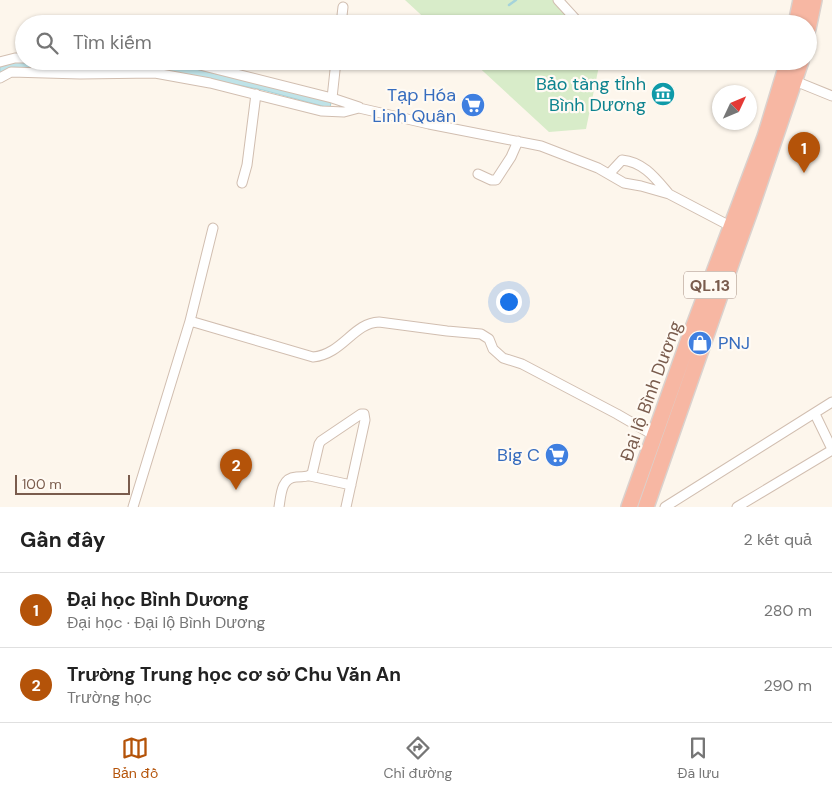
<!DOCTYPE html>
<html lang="vi">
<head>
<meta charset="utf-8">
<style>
	body { margin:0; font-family:"DM Sans",sans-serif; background:#f6f6f6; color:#222 }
	.compass { position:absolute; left:712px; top:85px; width:45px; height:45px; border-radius:50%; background:#fff; box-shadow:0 1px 4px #0004; rotate:46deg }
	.scale { position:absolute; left:15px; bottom:12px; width:115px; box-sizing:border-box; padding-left:5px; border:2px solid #7a5c4d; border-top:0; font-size:14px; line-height:18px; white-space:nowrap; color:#7a5c4d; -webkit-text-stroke:4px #fffaf3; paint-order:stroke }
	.you { position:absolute; left:508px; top:301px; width:18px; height:18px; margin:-12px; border:4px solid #fff; border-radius:50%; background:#1a73e8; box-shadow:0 0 0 8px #1a73e833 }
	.badge { display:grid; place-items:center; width:32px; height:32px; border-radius:50%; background:#b45309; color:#fff; font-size:16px; font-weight:700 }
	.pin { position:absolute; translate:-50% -41px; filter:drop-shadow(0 1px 2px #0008) }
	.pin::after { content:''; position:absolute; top:26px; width:18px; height:15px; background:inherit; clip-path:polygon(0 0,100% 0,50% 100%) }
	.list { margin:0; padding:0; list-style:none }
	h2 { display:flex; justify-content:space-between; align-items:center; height:65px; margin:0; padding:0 20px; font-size:21px }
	h2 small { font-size:16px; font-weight:400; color:#767676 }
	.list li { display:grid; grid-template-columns:32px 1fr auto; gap:15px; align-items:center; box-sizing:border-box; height:75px; padding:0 20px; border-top:1px solid #e0e0e0 }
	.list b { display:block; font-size:19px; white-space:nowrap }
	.list p { margin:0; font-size:16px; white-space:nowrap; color:#767676 }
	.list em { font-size:16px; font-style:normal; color:#767676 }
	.icon { flex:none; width:28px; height:28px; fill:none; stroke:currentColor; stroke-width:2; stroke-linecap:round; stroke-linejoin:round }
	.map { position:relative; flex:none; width:832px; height:507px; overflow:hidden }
	.search { position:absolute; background:#fff; box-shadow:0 1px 4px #0004; left:15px; right:15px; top:15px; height:55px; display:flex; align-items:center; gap:12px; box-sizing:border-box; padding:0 18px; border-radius:28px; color:#767676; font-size:19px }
	.sheet { height:215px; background:#fff }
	nav { display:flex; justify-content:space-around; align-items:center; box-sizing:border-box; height:70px; border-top:1px solid #e0e0e0; background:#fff; font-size:14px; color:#767676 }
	nav a { display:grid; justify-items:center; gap:2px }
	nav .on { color:#b45309 }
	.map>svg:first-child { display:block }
	.green { fill:#d8ecc9 }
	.water { fill:#bfe3e8; stroke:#a5d3da }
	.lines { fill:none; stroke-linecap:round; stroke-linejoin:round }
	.stream { stroke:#a5d3da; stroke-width:2.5 }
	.street-casing { stroke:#d1beb0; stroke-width:11 }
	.highway-casing { stroke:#dad1cd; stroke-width:18 }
	.street { stroke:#fff; stroke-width:9 }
	.highway { stroke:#f7b7a3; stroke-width:15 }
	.labels { text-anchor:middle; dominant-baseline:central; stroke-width:4.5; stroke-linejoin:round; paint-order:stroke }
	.shield { fill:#fffaf3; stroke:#a28b7f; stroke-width:1 }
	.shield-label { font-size:16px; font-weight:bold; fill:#7a5c4d }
	.culture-label { font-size:18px; fill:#0d838f; stroke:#fffaf3; text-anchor:end }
	.shop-label { font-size:18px; fill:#366cbe; stroke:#fffaf3; text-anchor:end }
	.street-label { font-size:18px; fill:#7a5c4d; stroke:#fffaf3 }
</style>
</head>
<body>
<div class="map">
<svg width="832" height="507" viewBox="0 0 832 507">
	<rect width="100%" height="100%" fill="#fdf6ec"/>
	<path class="green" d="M405 0H554L575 24H431Z
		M472 61H600L586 129 549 132Z"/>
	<path class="water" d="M9 62 143 63 192 68 331 102 330 108 263 90 190 75 10 70 0 73V65Z"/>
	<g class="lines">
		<path class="stream" d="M509 5 516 0"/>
		<g class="street-casing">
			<path id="street" d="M558 0 580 24
				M341 24 343 7
				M184 61 332 98 359 107
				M0 62 15 58H24
				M0 78 11 72 80 74 155 73 210 83 321 111 344 112 359 108 429 124 541 146 598 168 624 183 641 186 669 194 732 227
				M795 81 832 96
				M332 98 336 61
				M478 174 491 180H496L511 157 518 141
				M609 174 622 160C644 162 656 179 669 194
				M242 183 247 165 256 94
				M190 321 313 357C343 354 353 323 379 322L447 331 481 334 489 339 493 349 503 358 522 364 617 414 655 436
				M815 414 832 449
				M310 476 351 485
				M133 507 190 321 213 228
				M279 507C281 495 281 478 296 477 303 476 306 478 312 474L319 444 321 441 361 414H364L365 420 346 507
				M665 507 832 402
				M737 507 832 450"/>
		</g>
		<g class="highway-casing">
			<path id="highway" d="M796 24 801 0
				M808 29 814 0
				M629 507 690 336 765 137 788 61
				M646 507 732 261 750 211 801 61"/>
		</g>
		<use href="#street" class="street"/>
		<use href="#highway" class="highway"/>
	</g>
	<defs>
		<g id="museum-disc" transform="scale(1.25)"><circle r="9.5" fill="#0f9aa8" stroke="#fffaf3"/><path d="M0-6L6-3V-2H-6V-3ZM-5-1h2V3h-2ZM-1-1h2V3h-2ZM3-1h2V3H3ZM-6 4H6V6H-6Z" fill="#fff"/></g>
		<g id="supermarket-disc" transform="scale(1.25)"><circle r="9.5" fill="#3f7fe0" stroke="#fffaf3"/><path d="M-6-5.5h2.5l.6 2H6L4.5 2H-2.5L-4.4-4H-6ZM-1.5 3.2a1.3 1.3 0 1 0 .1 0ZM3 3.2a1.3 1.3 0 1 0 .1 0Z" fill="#fff"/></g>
		<g id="shop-disc" transform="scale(1.25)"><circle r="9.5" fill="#3f7fe0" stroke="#fffaf3"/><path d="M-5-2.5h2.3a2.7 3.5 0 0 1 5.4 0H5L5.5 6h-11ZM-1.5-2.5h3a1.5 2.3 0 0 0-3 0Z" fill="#fff"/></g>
	</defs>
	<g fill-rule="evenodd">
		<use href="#museum-disc" x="663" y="94"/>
		<use href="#supermarket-disc" x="473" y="105"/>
		<use href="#shop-disc" x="700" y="343"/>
		<use href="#supermarket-disc" x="557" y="455"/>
	</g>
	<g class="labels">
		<rect class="shield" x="684" y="271.5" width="52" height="27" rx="4"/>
		<g class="shield-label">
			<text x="710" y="285">QL.13</text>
		</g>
		<g class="culture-label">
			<text x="646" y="84">Bảo tàng tỉnh<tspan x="646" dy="21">Bình Dương</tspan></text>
		</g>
		<g class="shop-label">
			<text x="456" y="95">Tạp Hóa<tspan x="456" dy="21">Linh Quân</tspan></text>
			<text x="718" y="343" text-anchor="start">PNJ</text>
			<text x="540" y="455">Big C</text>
		</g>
		<g class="street-label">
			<text transform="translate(651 391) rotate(-70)">Đại lộ Bình Dương</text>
		</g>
	</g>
</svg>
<svg class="compass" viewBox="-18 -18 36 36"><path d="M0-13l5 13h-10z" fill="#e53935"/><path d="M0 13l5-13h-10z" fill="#767676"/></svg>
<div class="scale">100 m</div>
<div class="you"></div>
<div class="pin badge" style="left:804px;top:173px">1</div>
<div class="pin badge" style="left:236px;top:490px">2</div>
<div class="search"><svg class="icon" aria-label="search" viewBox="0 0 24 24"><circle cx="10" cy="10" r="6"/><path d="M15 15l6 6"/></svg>Tìm kiếm</div>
</div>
<section class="sheet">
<h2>Gần đây<small>2 kết quả</small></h2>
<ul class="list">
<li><span class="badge">1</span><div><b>Đại học Bình Dương</b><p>Đại học · Đại lộ Bình Dương</p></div><em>280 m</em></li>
<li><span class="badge">2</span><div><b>Trường Trung học cơ sở Chu Văn An</b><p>Trường học</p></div><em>290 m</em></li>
</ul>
</section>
<nav>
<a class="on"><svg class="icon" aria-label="map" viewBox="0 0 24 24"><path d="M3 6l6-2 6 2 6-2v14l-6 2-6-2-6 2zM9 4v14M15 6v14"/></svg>Bản đồ</a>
<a><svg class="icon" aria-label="directions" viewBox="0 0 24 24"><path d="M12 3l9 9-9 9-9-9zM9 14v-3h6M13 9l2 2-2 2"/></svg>Chỉ đường</a>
<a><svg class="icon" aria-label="saved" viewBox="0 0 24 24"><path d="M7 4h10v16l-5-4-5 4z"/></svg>Đã lưu</a>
</nav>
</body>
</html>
